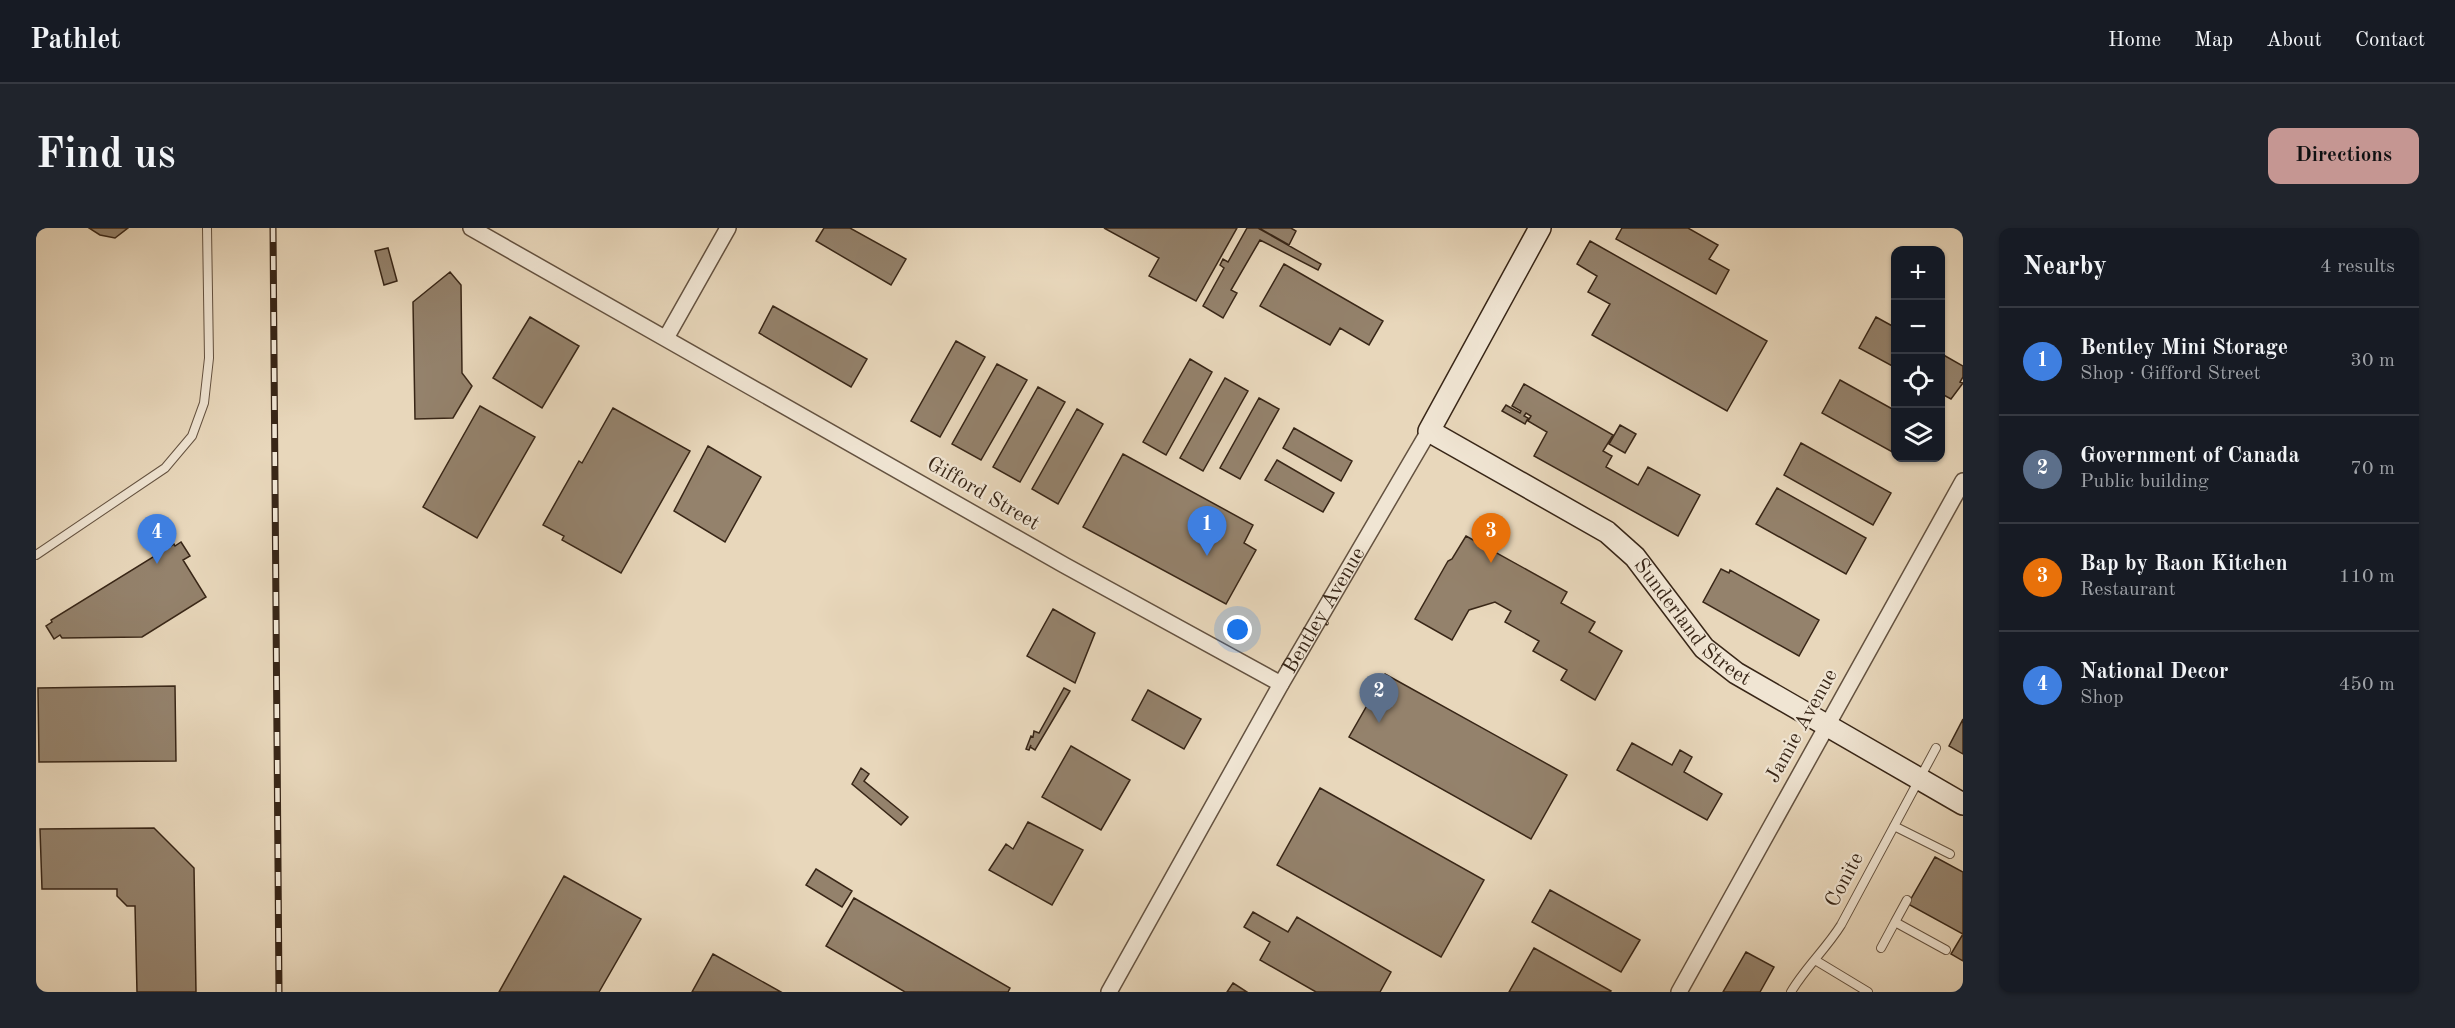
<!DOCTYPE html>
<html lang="en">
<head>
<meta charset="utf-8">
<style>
	body { margin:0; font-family:"Old Standard TT",serif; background:#20242c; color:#f1f3f6 }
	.controls { position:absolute; right:18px; top:18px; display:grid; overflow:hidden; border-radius:12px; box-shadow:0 2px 4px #0004 }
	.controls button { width:54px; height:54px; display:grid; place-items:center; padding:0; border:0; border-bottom:2px solid #363941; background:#171b24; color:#f1f3f6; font:30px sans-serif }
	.you { position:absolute; left:1202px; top:402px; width:21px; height:21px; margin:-15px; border:4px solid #fff; border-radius:50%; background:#1a73e8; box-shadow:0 0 0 9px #1a73e833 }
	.badge { display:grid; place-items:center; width:39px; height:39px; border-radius:50%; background:#c59692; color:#fff; font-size:20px; font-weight:700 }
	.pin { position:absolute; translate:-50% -50px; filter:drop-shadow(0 2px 3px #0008) }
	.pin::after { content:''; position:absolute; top:32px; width:21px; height:18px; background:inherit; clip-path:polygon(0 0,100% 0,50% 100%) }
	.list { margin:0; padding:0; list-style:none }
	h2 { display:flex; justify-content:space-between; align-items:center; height:78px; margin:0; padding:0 24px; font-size:26px }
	h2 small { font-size:20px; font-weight:400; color:#9ea1a6 }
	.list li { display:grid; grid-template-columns:39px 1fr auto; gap:18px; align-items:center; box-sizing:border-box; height:108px; padding:0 24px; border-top:2px solid #363941 }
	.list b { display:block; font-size:22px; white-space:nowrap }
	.list p { margin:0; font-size:20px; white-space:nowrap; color:#9ea1a6 }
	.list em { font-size:20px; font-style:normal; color:#9ea1a6 }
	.icon { flex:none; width:33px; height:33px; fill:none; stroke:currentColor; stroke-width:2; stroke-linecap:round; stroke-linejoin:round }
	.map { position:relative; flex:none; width:1927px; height:764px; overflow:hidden; border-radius:12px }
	header { display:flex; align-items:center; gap:36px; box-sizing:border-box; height:84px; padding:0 30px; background:#171b24; border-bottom:2px solid #363941 }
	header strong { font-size:28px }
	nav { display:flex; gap:33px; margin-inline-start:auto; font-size:21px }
	.intro { display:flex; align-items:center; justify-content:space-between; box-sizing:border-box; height:144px; padding:0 36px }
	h1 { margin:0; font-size:42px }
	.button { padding:15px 27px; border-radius:12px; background:#c59692; color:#111; font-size:21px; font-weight:700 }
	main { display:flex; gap:36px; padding:0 36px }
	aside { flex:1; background:#171b24; border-radius:12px; box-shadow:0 2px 4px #0004 }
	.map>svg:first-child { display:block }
	.building { fill:#94826c; stroke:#382617; stroke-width:1.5 }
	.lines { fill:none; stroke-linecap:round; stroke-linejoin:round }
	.lane-casing { stroke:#645240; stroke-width:10 }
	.street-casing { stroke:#645240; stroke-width:18 }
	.secondary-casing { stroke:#382617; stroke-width:24 }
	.lane { stroke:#f0e5d3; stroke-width:8 }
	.street { stroke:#f0e5d3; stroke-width:15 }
	.secondary { stroke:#f0e5d3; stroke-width:21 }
	.rail-casing { stroke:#382617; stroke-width:7 }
	.rail { stroke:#f0e5d3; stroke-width:4.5; stroke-dasharray:14; stroke-linecap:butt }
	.labels { text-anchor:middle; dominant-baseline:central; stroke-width:4.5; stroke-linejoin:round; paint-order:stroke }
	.street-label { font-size:21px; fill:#382617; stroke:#f0e5d3 }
</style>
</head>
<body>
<header>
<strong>Pathlet</strong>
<nav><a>Home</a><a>Map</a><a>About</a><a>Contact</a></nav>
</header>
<div class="intro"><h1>Find us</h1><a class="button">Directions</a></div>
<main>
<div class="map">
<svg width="1927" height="764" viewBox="0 0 1927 764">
	<rect width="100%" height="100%" fill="#e8d7bb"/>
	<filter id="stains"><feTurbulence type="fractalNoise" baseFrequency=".00333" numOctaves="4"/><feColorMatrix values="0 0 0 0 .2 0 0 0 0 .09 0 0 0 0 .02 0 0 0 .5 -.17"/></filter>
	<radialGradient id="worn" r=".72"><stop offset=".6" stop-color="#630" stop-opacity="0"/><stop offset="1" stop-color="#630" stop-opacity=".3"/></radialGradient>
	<path class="building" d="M53 0H92L79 10 64 7Z
		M788 0H814L870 31 855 57 780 13Z
		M1068 0H1201L1160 73 1113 48 1123 30Z
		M1211 0H1222L1285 36 1282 42 1224 12 1195 62 1201 65 1187 90 1167 78 1188 40 1184 37 1187 31 1192 34Z
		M1223 0H1255L1260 3 1253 17Z
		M1586 0H1652L1682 17 1673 31 1693 42 1680 66 1580 11Z
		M1554 13 1731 113 1691 183 1556 107 1574 76 1552 64 1561 48 1541 36Z
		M352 20 361 53 348 57 339 23Z
		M1248 36 1347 93 1333 117 1304 100 1294 117 1224 78Z
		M414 44 425 57 426 145 436 158 417 190 379 191 377 74Z
		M737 78 831 131 815 159 723 105Z
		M494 89 543 118 506 180 457 150Z
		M1840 89 1860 100V140L1823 120Z
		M920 113 949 129 904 209 875 193Z
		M1904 125 1927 138V149L1924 154 1927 155 1915 171 1904 165Z
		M1154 131 1176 144 1130 227 1107 214Z
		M961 136 991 152 945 232 916 216Z
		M1189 150 1212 163 1167 243 1144 230Z
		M1804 152 1860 183V226L1786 185Z
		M1488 156 1577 207 1567 223 1576 228 1570 239 1602 257 1612 239 1664 267 1642 308 1498 228 1511 204 1492 193 1495 188 1490 185 1488 188 1492 190 1489 196 1466 183 1470 177 1484 185 1485 183 1476 178Z
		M1002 159 1029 174 984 254 957 239Z
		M1223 170 1243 181 1204 251 1184 240Z
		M444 178 499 209 441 310 387 279Z
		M577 180 654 223 585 345 526 312 528 308 507 297 543 233 546 235Z
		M1041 181 1067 196 1022 276 996 261Z
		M1584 197 1600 206 1589 225 1573 216Z
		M1258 200 1316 233 1305 253 1247 220Z
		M1765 215 1855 265 1837 297 1748 247Z
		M672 218 725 249 689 314 638 283Z
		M1087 226 1217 297 1208 315 1220 322 1190 376 1047 299Z
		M1241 232 1298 265 1287 284 1229 252Z
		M1741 260 1830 310 1810 346 1720 296Z
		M1430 308 1531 364 1525 375 1559 394 1553 404 1586 423 1559 472 1525 452 1531 442 1497 423 1503 413 1469 394 1475 383 1459 374 1433 382 1416 412 1379 391 1412 333 1416 331Z
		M145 314 154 328 147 332 170 369 106 409 26 410 24 407 18 411 10 398 16 394 15 392 138 316 139 318Z
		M1685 341 1693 345 1694 342 1783 392 1763 428 1667 374Z
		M1017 381 1059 405 1039 455 991 428Z
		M1349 446 1531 547 1495 611 1313 509Z
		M139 458 140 533 3 534 2 460Z
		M1028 460 1034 463 999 522 994 519 995 517 993 522 990 521 995 508 997 509 998 503 1003 505Z
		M1112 462 1165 491 1148 521 1096 492Z
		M1927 491V526L1913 518Z
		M1596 515 1636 537 1644 522 1656 529 1648 544 1686 566 1671 592 1581 542Z
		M1035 518 1094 552 1065 602 1006 569Z
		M825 540 833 546 828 553 872 589 865 597 816 556Z
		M1284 560 1448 652 1405 729 1241 637Z
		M992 594 1047 622 1016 677 953 642 970 616 977 621Z
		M118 600 158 640 160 764H101L99 678H91L81 668V661H6L4 601Z
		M1899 629 1927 644V733L1915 726 1927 706 1872 676Z
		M780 641 816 663 806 679 770 657Z
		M528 648 605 691 563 764H463Z
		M1514 662 1604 712 1585 744 1496 694Z
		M818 670 974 760 972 764H869L790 718Z
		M1217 684 1252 704 1261 689 1355 744 1344 764H1280L1224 732 1234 714 1208 699Z
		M1498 720 1575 763 1574 764H1473Z
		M1710 724 1738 739 1724 764H1687Z
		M677 726 745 764H656Z
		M1197 755 1211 764H1191Z"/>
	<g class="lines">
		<g class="lane-casing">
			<path id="lane" d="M0 327 129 240 156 208 168 175 173 130 171 0
				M1858 598 1914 626
				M1859 694 1871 672
				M1845 720 1859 694 1910 722
				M1779 732 1832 764
				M1755 764C1769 740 1790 721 1805 697L1900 520"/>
		</g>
		<g class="street-casing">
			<g id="street">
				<path d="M435 0 1028 337 1245 456"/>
				<path d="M630 110 692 0"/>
				<path id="s1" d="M1073 764 1245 456 1393 203"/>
				<path d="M1643 764 1927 253"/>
			</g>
		</g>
		<g class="secondary-casing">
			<g id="secondary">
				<path id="s2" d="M1504 0 1393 203 1571 304 1599 329 1668 420 1700 445 1927 576"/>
			</g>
		</g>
		<use href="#lane" class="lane"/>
		<use href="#street" class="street"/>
		<use href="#secondary" class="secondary"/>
		<g class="rail-casing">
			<path id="rail" d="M237 0 243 764"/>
		</g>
		<use href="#rail" class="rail"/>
	</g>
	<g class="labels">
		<g class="street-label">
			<text transform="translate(947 266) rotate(30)">Gifford Street</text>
			<text stroke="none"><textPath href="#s1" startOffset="438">Bentley Avenue</textPath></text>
			<text stroke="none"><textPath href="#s2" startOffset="561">Sunderland Street</textPath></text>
			<text transform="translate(1766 498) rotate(-61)">Jamie Avenue</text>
			<text transform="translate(1809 652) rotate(-62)">Conite</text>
		</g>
	</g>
	<rect width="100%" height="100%" filter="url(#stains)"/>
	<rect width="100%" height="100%" fill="url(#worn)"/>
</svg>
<div class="controls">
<button>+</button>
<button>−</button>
<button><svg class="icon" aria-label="locate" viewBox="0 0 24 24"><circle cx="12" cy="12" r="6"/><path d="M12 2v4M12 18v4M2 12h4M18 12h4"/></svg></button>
<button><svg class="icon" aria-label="layers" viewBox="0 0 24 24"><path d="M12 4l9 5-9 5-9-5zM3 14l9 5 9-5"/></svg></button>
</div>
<div class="you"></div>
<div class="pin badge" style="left:1171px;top:328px;background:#3f7fe0">1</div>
<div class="pin badge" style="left:1343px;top:495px;background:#5c6f8a">2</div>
<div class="pin badge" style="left:1455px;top:335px;background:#e8710a">3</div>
<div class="pin badge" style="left:121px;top:336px;background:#3f7fe0">4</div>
</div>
<aside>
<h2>Nearby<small>4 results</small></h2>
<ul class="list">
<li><span class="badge" style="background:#3f7fe0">1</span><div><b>Bentley Mini Storage</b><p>Shop · Gifford Street</p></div><em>30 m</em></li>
<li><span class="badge" style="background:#5c6f8a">2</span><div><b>Government of Canada</b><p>Public building</p></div><em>70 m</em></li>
<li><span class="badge" style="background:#e8710a">3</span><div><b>Bap by Raon Kitchen</b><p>Restaurant</p></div><em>110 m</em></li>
<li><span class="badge" style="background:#3f7fe0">4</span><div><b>National Decor</b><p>Shop</p></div><em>450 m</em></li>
</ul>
</aside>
</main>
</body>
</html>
